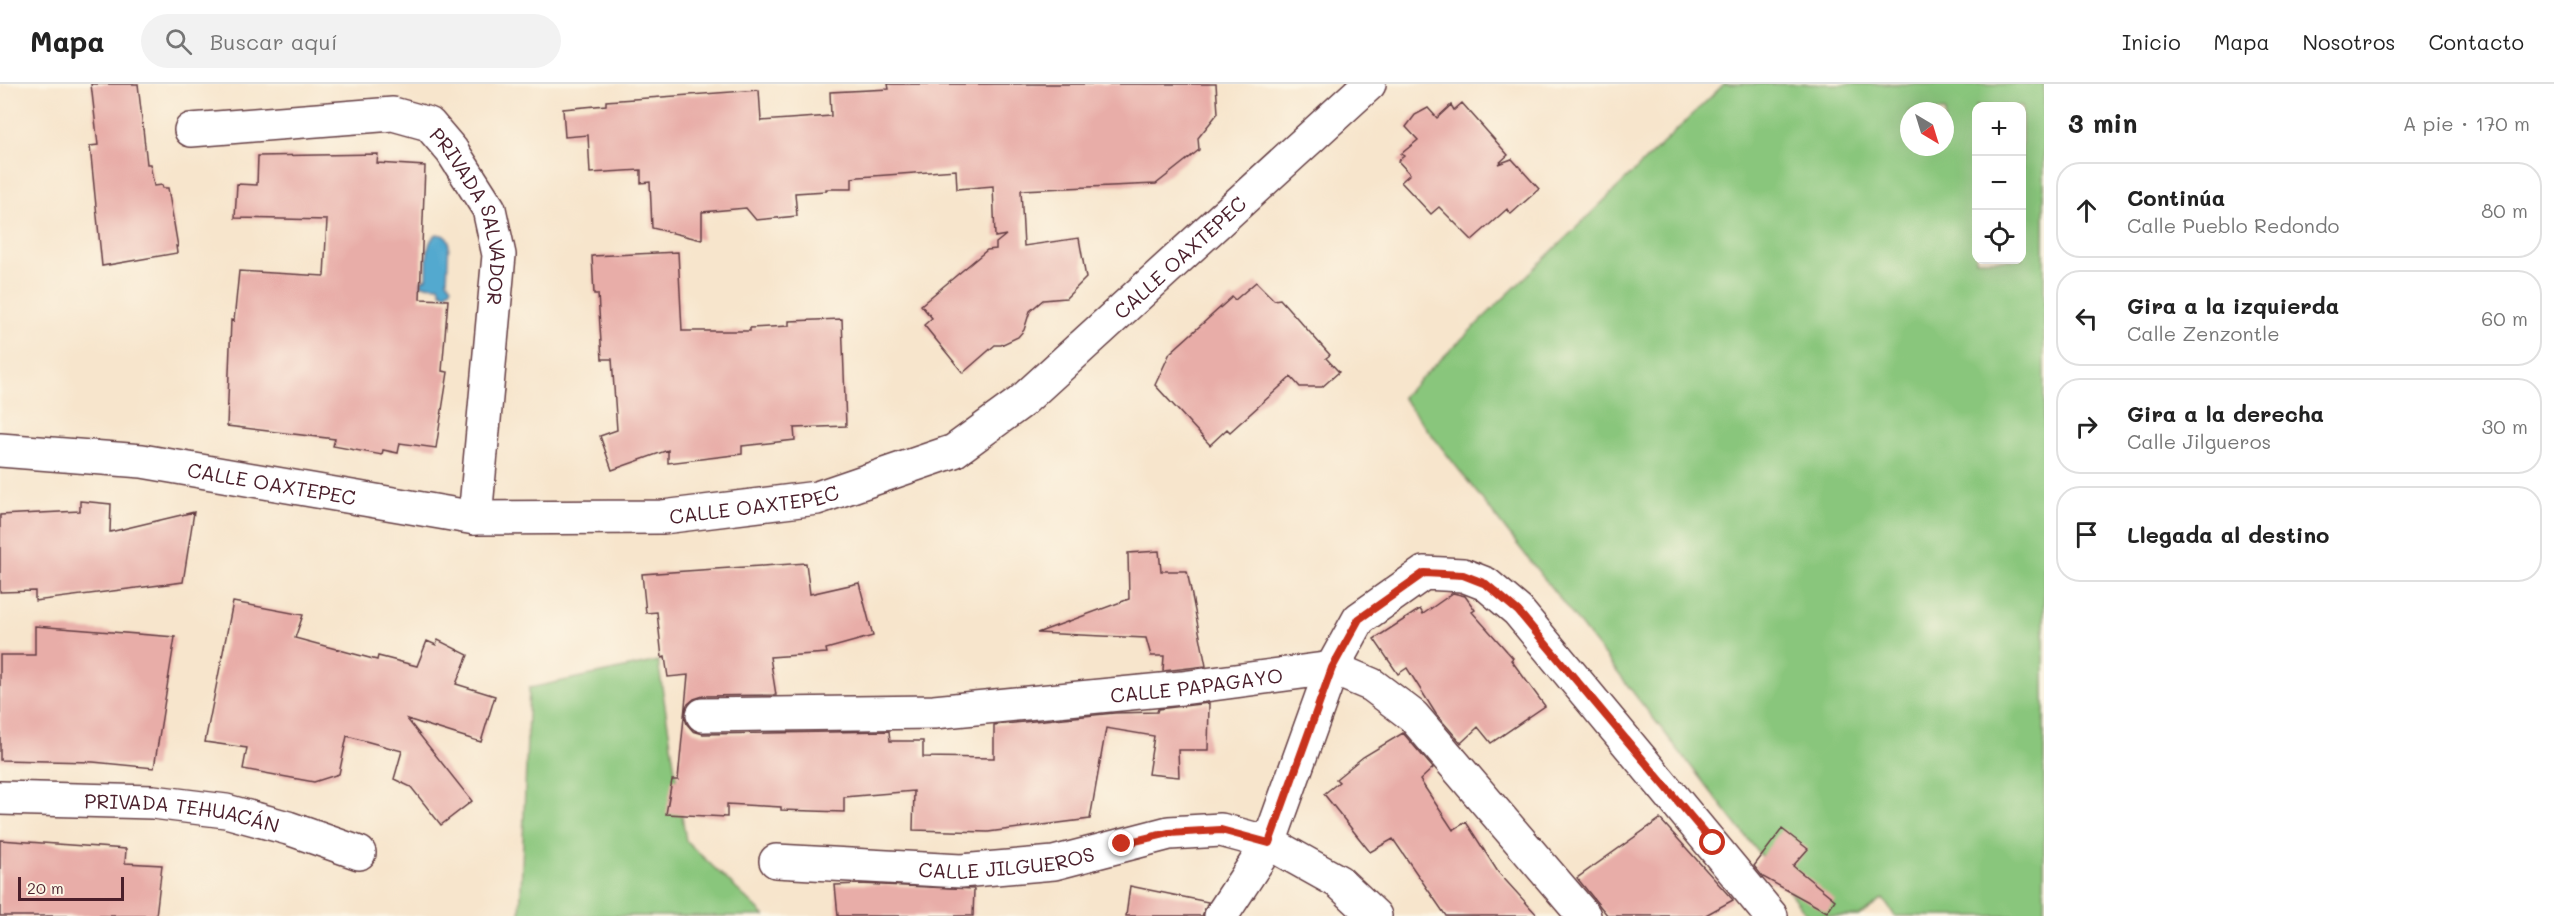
<!DOCTYPE html>
<html lang="es">
<head>
<meta charset="utf-8">
<style>
	body { margin:0; font-family:Mali,sans-serif; background:#f2f2f2; color:#222 }
	.controls { position:absolute; right:18px; top:18px; display:grid; overflow:hidden; border-radius:12px; box-shadow:0 6px 24px #0002 }
	.controls button { width:54px; height:54px; display:grid; place-items:center; padding:0; border:0; border-bottom:2px solid #e0e0e0; background:#fff; color:#222; font:30px sans-serif }
	.compass { position:absolute; left:1900px; top:18px; width:54px; height:54px; border-radius:50%; background:#fff; box-shadow:0 6px 24px #0002; rotate:142deg }
	.scale { position:absolute; left:18px; bottom:15px; width:106px; box-sizing:border-box; padding-left:6px; border:3px solid #4a1f2b; border-top:0; font-size:16px; line-height:21px; white-space:nowrap; color:#4a1f2b; -webkit-text-stroke:4px #fcf5e5; paint-order:stroke }
	.stop { position:absolute; width:18px; height:18px; margin:-14px; border:4px solid #c8321e; border-radius:50%; background:#fff }
	.stop.end { background:#c8321e; border-color:#fff; box-shadow:0 2px 6px #0008 }
	.list { margin:0; padding:0; list-style:none }
	h2 { display:flex; justify-content:space-between; align-items:center; height:78px; margin:0; padding:0 24px; font-size:26px }
	h2 small { font-size:20px; font-weight:400; color:#767676 }
	.list li { display:grid; grid-template-columns:39px 1fr auto; gap:18px; align-items:center; box-sizing:border-box; height:96px; margin:0 12px 12px; padding:0 12px; border:2px solid #e0e0e0; border-radius:24px }
	.list b { display:block; font-size:22px; white-space:nowrap }
	.list p { margin:0; font-size:20px; white-space:nowrap; color:#767676 }
	.list em { font-size:20px; font-style:normal; color:#767676 }
	.icon { flex:none; width:33px; height:33px; fill:none; stroke:currentColor; stroke-width:2; stroke-linecap:round; stroke-linejoin:round }
	.map { position:relative; flex:none; width:2044px; height:832px; overflow:hidden }
	header { display:flex; align-items:center; gap:36px; box-sizing:border-box; height:84px; padding:0 30px; background:#fff; border-bottom:2px solid #e0e0e0 }
	header strong { font-size:28px }
	nav { display:flex; gap:33px; margin-inline-start:auto; font-size:21px }
	.search { width:420px; height:54px; background:#f2f2f2; display:flex; align-items:center; gap:15px; box-sizing:border-box; padding:0 21px; border-radius:33px; color:#767676; font-size:22px }
	main { display:flex }
	aside { flex:1; background:#fff }
	.map>svg:first-child { display:block }
	.green { fill:#89c67c; stroke:#6a7254; stroke-width:1.5; fill-rule:evenodd }
	.water { fill:#53a9cf; stroke:#4e647d; stroke-width:1.5 }
	.building { fill:#e8ada8 }
	.lines { fill:none; stroke-linecap:round; stroke-linejoin:round }
	.minor-casing { stroke:#643d43; stroke-width:36 }
	.secondary-casing { stroke:#643d43; stroke-width:36 }
	.minor { stroke:#fff; stroke-width:33 }
	.secondary { stroke:#fff; stroke-width:33 }
	.route { stroke:#c8321e; stroke-width:8 }
	.labels { text-anchor:middle; dominant-baseline:central; stroke-width:4.5; stroke-linejoin:round; paint-order:stroke }
	.street-label { font-size:20px; fill:#4a1f2b; stroke:#fcf5e5 }
</style>
</head>
<body>
<header>
<strong>Mapa</strong>
<div class="search"><svg class="icon" aria-label="search" viewBox="0 0 24 24"><circle cx="10" cy="10" r="6"/><path d="M15 15l6 6"/></svg>Buscar aquí</div>
<nav><a>Inicio</a><a>Mapa</a><a>Nosotros</a><a>Contacto</a></nav>
</header>
<main>
<div class="map">
<svg width="2044" height="832" viewBox="0 0 2044 832">
	<rect width="100%" height="100%" fill="#fcf5e5"/>
	<filter id="ink" filterUnits="userSpaceOnUse"><feTurbulence type="fractalNoise" baseFrequency=".0167" numOctaves="2"/><feDisplacementMap in="SourceGraphic" scale="12" xChannelSelector="R" yChannelSelector="G"/><feConvolveMatrix kernelMatrix="1 2 1 2 8 2 1 2 1" color-interpolation-filters="sRGB"/></filter>
	<filter id="wash" filterUnits="userSpaceOnUse"><feTurbulence type="fractalNoise" baseFrequency=".008" numOctaves="4" result="noise"/><feDisplacementMap in="SourceGraphic" scale="24" xChannelSelector="R" yChannelSelector="G"/><feGaussianBlur stdDeviation="1.35" result="paint"/><feColorMatrix in="noise" values="0 0 0 0 0 0 0 0 0 0 0 0 0 0 0 0 0 1.4 0 .05"/><feComposite in="paint" operator="in"/></filter>
	<g filter="url(#wash)">
		<rect width="100%" height="100%" fill="#f7e5cc"/>
		<path class="green" d="M1724 0H2044V832H1895L1883 815 1859 832H1808L1402 313ZM1976 22H2022V176H1976ZM1909 27H1945V63H1909Z
			M658 577 686 757 765 832H520L529 604Z"/>
		<path class="water" d="M437 150 446 152 449 157 447 197 452 203 446 210 441 208 439 202 421 201 422 196 427 194C428 180 424 158 437 150Z"/>
		<g id="blocks">
			<path class="building" d="M91 0H138L147 80H150L154 102 162 101 163 104H168L178 163 176 162 177 169 102 182 90 62 98 61Z
				M888 0H1216L1218 29 1198 54 1199 66 1156 100 1021 106 1024 162 1079 154 1086 194 1066 214 1043 216 1030 227 1024 246 1018 253 1001 261H995L963 289 924 241 932 234 921 221 987 166 996 165V159L1006 151 995 153 993 102 957 105 956 86 859 93 852 94V105H826V107L795 109 797 132 756 136 746 124 702 128V156L652 144 650 98 641 99V86L590 89 588 51 565 53 563 25 606 21V17L759 6 761 37 831 32 830 8 889 5Z
				M1462 19 1508 71 1498 80 1512 75 1539 105 1511 130 1507 125 1472 156 1439 123 1431 130 1401 98 1410 90 1398 77 1404 72 1401 70 1418 56 1406 43 1415 31 1428 24 1437 34 1451 21 1454 26Z
				M378 70 377 79 425 82 420 215 448 216 442 287 448 288 436 364 400 359 398 369 383 366 382 371 333 362 335 355 227 342 231 236 234 237 239 187 324 192 327 136 235 134 237 100 257 101 258 72Z
				M678 168 682 247H750V244L789 242V237L842 235 846 342 794 344 795 356 742 362V370L668 379V366L612 386 600 352 617 346 612 275H602L598 210H594L592 172Z
				M1256 198 1274 216 1280 215 1330 271 1326 274 1339 288 1322 303H1300L1291 293 1230 348 1227 345 1210 361 1155 301 1170 269 1232 213 1235 216Z
				M80 417 111 420 110 448 194 428 183 498 35 517V507L0 508V431L80 427Z
				M1159 467 1161 487H1187L1206 582 1163 587 1164 572H1151L1146 554 1037 549 1129 515 1128 469Z
				M806 479 810 510 859 499 873 552 826 565 827 569 770 573 776 611 703 612 694 615 687 621 684 631 687 640 693 647 703 650 889 647 890 657H923V673L994 674V641L1115 629 1157 628 1158 625 1209 619 1208 666H1178L1179 693 1148 690 1154 652 1106 644 1090 735 988 748 913 746 914 707 844 713V728L781 726V723L727 720V733L666 730 672 696H678L688 591 668 593 665 573 662 574 657 528 646 529 642 490Z
				M1453 509 1465 512 1475 526 1472 528 1513 574 1511 576 1545 622 1491 659 1478 643 1461 659 1436 630 1407 584 1398 590 1374 555 1420 525 1423 530Z
				M233 518 303 531 295 554 377 576 378 572 417 582 427 557 436 561 438 556 468 571 456 600 495 612 481 658 407 635 472 717 441 741 411 703 394 695 402 667 347 652 339 690 314 698 243 685 247 664 205 658Z
				M35 542 175 553 154 684 93 678 0 676V571H35Z
				M1403 649 1433 684 1420 696 1453 746 1466 738 1498 788 1538 832H1446L1393 755 1370 768 1324 710 1339 698 1336 695 1363 673Z
				M1660 735 1733 816 1704 832H1608L1577 794Z
				M1782 745 1808 765 1793 782 1835 816 1827 828 1763 793 1754 782Z
				M0 756 126 765 125 779 162 781 156 832H0Z
				M859 800 974 805 973 832H838L835 801Z
				M1130 802 1208 818 1202 832H1126Z"/>
		</g>
	</g>
	<g filter="url(#ink)">
		<use href="#blocks" fill-opacity="0" stroke="#643d43" stroke-width="1.5"/>
		<g class="lines">
			<g class="minor-casing">
				<g id="minor">
					<path id="s1" d="M191 46 393 30 429 40 452 67 489 125 499 171 475 434"/>
					<path id="s2" d="M703 631 934 628 1182 604 1332 584 1372 601 1413 632 1584 832"/>
					<path id="s3" d="M0 714 153 718 226 727 288 744 359 769"/>
					<path id="s4" d="M776 777 961 787 1054 779 1169 749 1221 746 1269 759 1339 798 1375 832"/>
					<path d="M1221 832 1269 759 1332 584 1359 535 1424 489 1463 491 1486 500 1518 527 1771 832"/>
				</g>
			</g>
			<g class="secondary-casing">
				<g id="secondary">
					<path id="s5" d="M0 366 142 377 475 434 663 433 817 414 954 367 1021 318 1369 0"/>
				</g>
			</g>
			<use href="#minor" class="minor"/>
			<use href="#secondary" class="secondary"/>
		</g>
	</g>
	<g class="lines" filter="url(#ink)">
		<path class="route" d="M1122 760 1169 749 1221 746 1269 759 1332 584 1359 535 1424 489 1463 491 1486 500 1518 527 1713 759"/>
	</g>
	<g class="labels">
		<g class="street-label">
			<text stroke="none"><textPath href="#s1" startOffset="345">PRIVADA SALVADOR</textPath></text>
			<text stroke="none"><textPath href="#s5" startOffset="1266">CALLE OAXTEPEC</textPath></text>
			<text stroke="none"><textPath href="#s5" startOffset="274">CALLE OAXTEPEC</textPath></text>
			<text stroke="none"><textPath href="#s5" startOffset="760">CALLE OAXTEPEC</textPath></text>
			<text stroke="none"><textPath href="#s2" startOffset="495">CALLE PAPAGAYO</textPath></text>
			<text stroke="none"><textPath href="#s3" startOffset="183">PRIVADA TEHUACÁN</textPath></text>
			<text stroke="none"><textPath href="#s4" startOffset="231">CALLE JILGUEROS</textPath></text>
		</g>
	</g>
</svg>
<div class="controls">
<button>+</button>
<button>−</button>
<button><svg class="icon" aria-label="locate" viewBox="0 0 24 24"><circle cx="12" cy="12" r="6"/><path d="M12 2v4M12 18v4M2 12h4M18 12h4"/></svg></button>
</div>
<svg class="compass" viewBox="-18 -18 36 36"><path d="M0-13l5 13h-10z" fill="#e53935"/><path d="M0 13l5-13h-10z" fill="#767676"/></svg>
<div class="scale">20 m</div>
<div class="stop" style="left:1713px;top:759px"></div>
<div class="stop end" style="left:1122px;top:760px"></div>
</div>
<aside>
<h2>3 min<small>A pie · 170 m</small></h2>
<ul class="list">
<li><svg class="icon" aria-label="ahead" viewBox="0 0 24 24"><path d="M12 20V5M6 11l6-6 6 6"/></svg><div><b>Continúa</b><p>Calle Pueblo Redondo</p></div><em>80 m</em></li>
<li><svg class="icon" aria-label="left" viewBox="0 0 24 24"><path d="M17 20v-9H6M10 6l-5 5 5 5"/></svg><div><b>Gira a la izquierda</b><p>Calle Zenzontle</p></div><em>60 m</em></li>
<li><svg class="icon" aria-label="right" viewBox="0 0 24 24"><path d="M7 20v-9h11M14 6l5 5-5 5"/></svg><div><b>Gira a la derecha</b><p>Calle Jilgueros</p></div><em>30 m</em></li>
<li><svg class="icon" aria-label="arrive" viewBox="0 0 24 24"><path d="M6 21V4h12l-3 4 3 4H6"/></svg><div><b>Llegada al destino</b></div></li>
</ul>
</aside>
</main>
</body>
</html>
